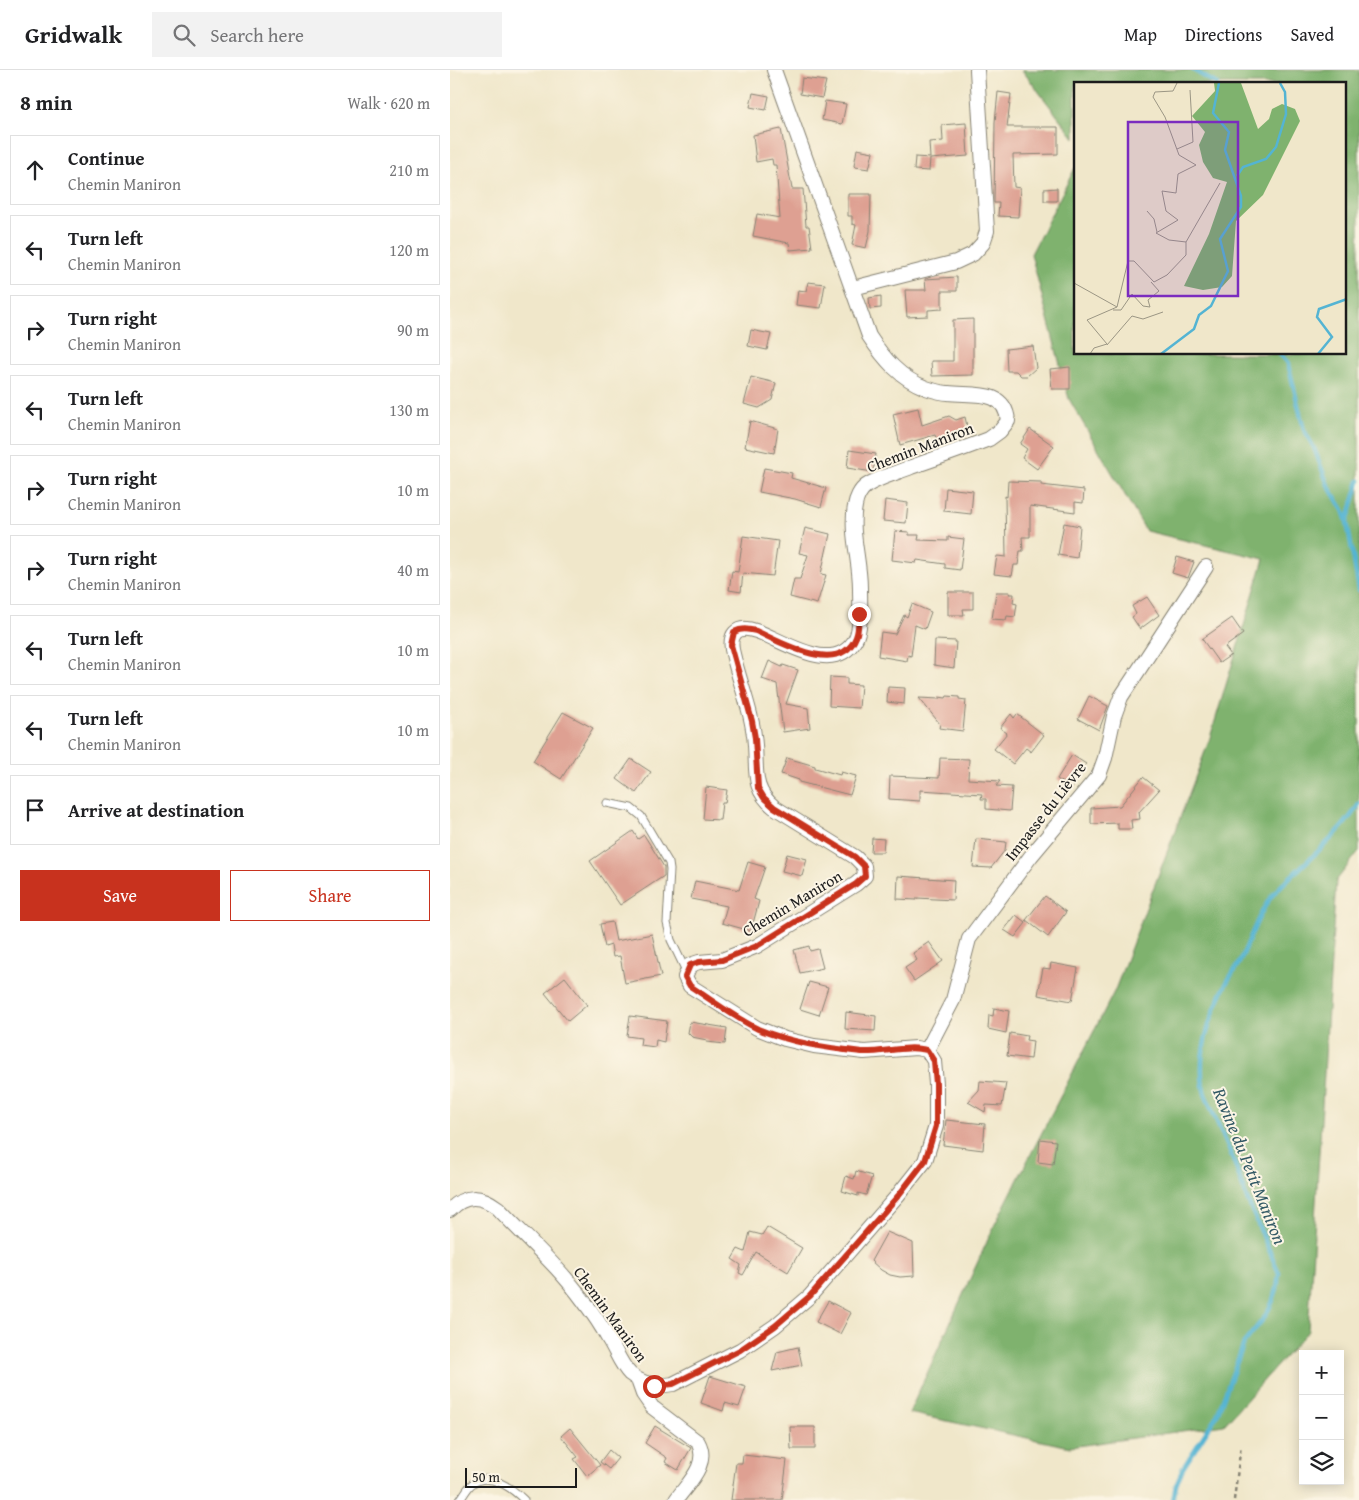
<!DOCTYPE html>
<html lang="en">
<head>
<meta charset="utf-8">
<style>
	body { margin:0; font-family:"Gentium Book Plus",serif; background:#f2f2f2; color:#202124 }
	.controls { position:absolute; right:15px; bottom:15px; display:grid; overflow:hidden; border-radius:0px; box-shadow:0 2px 12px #0003 }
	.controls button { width:45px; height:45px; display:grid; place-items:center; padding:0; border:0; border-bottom:1px solid #e0e0e0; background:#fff; color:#202124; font:25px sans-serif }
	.scale { position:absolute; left:15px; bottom:12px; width:112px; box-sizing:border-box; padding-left:5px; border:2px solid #1c1c1c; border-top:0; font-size:14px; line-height:18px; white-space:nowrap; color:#1c1c1c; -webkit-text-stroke:4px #fcf5e5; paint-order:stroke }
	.stop { position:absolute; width:15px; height:15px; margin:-11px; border:4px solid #c8321e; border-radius:50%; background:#fff }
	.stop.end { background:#c8321e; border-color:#fff; box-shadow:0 1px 5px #0008 }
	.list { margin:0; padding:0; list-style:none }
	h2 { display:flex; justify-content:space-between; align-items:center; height:65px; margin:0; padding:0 20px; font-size:21px }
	h2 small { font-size:16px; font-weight:400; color:#757577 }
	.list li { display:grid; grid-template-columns:32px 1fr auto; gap:15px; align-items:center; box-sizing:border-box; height:70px; margin:0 10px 10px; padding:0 10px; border:1px solid #e0e0e0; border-radius:0px }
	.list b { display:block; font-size:19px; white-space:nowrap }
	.list p { margin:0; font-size:16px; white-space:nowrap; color:#757577 }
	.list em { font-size:16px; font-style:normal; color:#757577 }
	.actions { display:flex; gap:10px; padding:15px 20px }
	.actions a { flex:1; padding:11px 0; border:1px solid #c8321e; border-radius:0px; text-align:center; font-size:18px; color:#c8321e }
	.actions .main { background:#c8321e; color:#fff }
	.icon { flex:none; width:28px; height:28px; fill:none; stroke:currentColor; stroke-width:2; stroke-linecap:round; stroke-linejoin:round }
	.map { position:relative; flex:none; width:909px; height:1430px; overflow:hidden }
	header { display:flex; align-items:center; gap:30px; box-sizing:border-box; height:70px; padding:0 25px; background:#fff; border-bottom:1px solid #e0e0e0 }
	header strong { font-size:24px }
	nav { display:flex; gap:28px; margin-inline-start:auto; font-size:18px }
	.search { width:350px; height:45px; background:#f2f2f2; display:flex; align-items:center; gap:12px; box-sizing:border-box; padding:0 18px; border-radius:0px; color:#757577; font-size:19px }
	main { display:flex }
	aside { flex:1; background:#fff }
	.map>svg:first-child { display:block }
	.forest { fill:#7fb26e; stroke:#4e6745 }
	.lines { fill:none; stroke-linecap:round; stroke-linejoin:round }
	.stream { stroke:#54b4d3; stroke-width:4.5 }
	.building { fill:#dea092 }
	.lane-casing { stroke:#868273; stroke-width:9 }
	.street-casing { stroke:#868273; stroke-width:16 }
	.path { stroke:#868273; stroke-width:2.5; stroke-dasharray:4 4; stroke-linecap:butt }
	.lane { stroke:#fff; stroke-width:7 }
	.street { stroke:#fff; stroke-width:14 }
	.route { stroke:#c8321e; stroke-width:6 }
	.labels { text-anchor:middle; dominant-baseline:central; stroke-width:4; stroke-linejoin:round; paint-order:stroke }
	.street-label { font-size:16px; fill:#1c1c1c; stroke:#fcf5e5 }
	.water-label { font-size:18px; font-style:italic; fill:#325965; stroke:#fcf5e5 }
	.inset-river { fill:none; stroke:#54b4d3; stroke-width:2.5 }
	.inset-road { fill:none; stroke:#9b9684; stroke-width:1 }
	.view { fill:#7b2cbf; fill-opacity:0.15; stroke:#7b2cbf; stroke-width:2.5 }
	.inset-edge { fill:none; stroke:#1c1c1c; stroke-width:2.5 }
</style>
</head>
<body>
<header>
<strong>Gridwalk</strong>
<div class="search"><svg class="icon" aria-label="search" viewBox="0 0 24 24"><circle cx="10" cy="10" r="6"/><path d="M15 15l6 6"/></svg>Search here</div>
<nav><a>Map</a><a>Directions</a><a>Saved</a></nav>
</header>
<main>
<aside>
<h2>8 min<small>Walk · 620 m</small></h2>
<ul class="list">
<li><svg class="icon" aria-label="ahead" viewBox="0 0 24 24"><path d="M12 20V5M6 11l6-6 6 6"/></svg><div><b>Continue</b><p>Chemin Maniron</p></div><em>210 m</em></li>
<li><svg class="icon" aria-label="left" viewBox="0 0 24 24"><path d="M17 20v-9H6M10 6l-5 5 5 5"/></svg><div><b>Turn left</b><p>Chemin Maniron</p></div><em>120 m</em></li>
<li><svg class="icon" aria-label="right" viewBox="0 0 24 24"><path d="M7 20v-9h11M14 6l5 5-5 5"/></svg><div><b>Turn right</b><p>Chemin Maniron</p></div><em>90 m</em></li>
<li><svg class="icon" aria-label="left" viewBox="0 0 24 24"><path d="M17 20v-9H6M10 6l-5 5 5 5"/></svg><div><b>Turn left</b><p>Chemin Maniron</p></div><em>130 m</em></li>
<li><svg class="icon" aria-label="right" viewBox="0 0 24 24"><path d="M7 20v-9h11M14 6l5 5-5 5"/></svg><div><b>Turn right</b><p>Chemin Maniron</p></div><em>10 m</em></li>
<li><svg class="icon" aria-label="right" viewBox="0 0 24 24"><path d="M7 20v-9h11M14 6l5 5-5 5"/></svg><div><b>Turn right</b><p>Chemin Maniron</p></div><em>40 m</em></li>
<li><svg class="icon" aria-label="left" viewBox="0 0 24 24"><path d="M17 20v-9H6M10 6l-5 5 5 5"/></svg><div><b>Turn left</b><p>Chemin Maniron</p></div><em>10 m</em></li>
<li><svg class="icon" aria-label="left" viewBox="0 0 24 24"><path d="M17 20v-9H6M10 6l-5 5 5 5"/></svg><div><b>Turn left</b><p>Chemin Maniron</p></div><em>10 m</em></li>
<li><svg class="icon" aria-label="arrive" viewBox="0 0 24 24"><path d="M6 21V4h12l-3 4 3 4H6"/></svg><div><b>Arrive at destination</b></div></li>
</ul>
<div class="actions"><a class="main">Save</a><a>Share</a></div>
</aside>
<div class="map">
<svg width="909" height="1430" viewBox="0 0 909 1430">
	<rect width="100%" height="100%" fill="#fcf5e5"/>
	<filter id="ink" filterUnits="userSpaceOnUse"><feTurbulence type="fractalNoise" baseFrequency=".02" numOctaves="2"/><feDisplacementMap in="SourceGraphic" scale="10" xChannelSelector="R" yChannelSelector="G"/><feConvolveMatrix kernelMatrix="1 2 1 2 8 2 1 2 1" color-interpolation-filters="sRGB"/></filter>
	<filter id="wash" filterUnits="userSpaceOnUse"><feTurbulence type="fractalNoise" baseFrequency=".0096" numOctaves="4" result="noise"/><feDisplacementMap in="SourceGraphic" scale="20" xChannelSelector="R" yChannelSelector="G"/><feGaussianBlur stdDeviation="1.12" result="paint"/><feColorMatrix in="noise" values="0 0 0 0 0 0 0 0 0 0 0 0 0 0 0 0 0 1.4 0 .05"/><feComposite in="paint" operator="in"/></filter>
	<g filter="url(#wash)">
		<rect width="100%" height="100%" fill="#f0e7ca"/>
		<path class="forest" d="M572 0H909V781L886 811 858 1261 774 1355 620 1377 459 1343 545 1154 665 920 759 671 814 489 696 461 619 329 581 184 625 98V284H895V14H625V69Z"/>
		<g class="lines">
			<path class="stream" d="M743 0 767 14
				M830 284 838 293 854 360 864 378 878 415 893 440 897 452 909 520
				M897 452 909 411
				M723 1430 726 1415 733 1398 767 1345 794 1273 814 1248 822 1233 827 1219 829 1203 797 1129 783 1089 755 1024C745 988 760 946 776 914 780 906 786 899 790 891 801 868 809 839 827 820 855 791 887 769 909 734"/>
		</g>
		<g id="blocks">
			<path class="building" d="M352 8 376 11 372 28 350 24Z
				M548 22 561 24 557 57H608V84L563 85 564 117 570 118 568 147 548 146 549 133H544L545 52Z
				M303 23 319 26 316 40 300 37Z
				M375 31 396 34 392 54 372 50Z
				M516 53 518 86 480 89 479 101 464 100 465 87 480 88 479 72 493 71 492 55Z
				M331 59 342 119H353L356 156H359L362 178 340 180 339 173 303 166 307 144 330 148 326 95H323L322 89 306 92 303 65Z
				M407 79 423 82 419 99 405 97 404 96Z
				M607 118V131H594V119Z
				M398 124H421L420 161 416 178 402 175 406 155 402 154V146H398Z
				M507 207V221H492V239L478 240V246L457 247 455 220H476L475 209Z
				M358 212 375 214 371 238 346 235 348 220 356 221Z
				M431 226V238L420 239 419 228Z
				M523 249V305L482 306 481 291H503V250Z
				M301 260 321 264 317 280 298 276Z
				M583 276 586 298 577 306H571L566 301H557L556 279Z
				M620 297V319H602L600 299Z
				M301 307 326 313 322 330 309 338 294 334Z
				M468 338 472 355 499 346 506 350 515 347 518 361 487 370 485 365 450 375 443 344Z
				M300 351 328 359 324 383 295 377Z
				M580 359 604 376 587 399 572 388 577 379 570 374Z
				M399 380 426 384 423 402 397 398Z
				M314 398 342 403 341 408 376 418 371 437 345 429 309 422Z
				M558 411 591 412V415L634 420 633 433 625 432V442L580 436V467H572L573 481H570L568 495H564L562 506 544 504 547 486 556 487 555 426 557 427Z
				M496 418 523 421 521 444 494 441Z
				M435 430 458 433 456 453 433 451Z
				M614 453 630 456 627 488 608 485Z
				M355 458 380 464 371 504 376 505 367 534 340 527 344 509H350L358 485 349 483Z
				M445 461 459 462V465H469L468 470 498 471V467L514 469 510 500 495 498V494L467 490 466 493 442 490Z
				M293 466 328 471 323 506 293 503 291 522 279 520 282 501 288 502Z
				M727 487 744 492 738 508 722 503Z
				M498 522H523V539H513L514 545H498Z
				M546 522H560L559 524H564L563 533 567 534 565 547 557 546 556 550 542 549Z
				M697 527 709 545 690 559 682 547 686 544 682 536Z
				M462 534 481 542 475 559 465 555 461 586 458 585 457 591 428 586 431 562 445 564 454 545 457 547Z
				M782 548 793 564 775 577 781 585 769 593 752 569Z
				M485 570 506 571 504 598 484 595Z
				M319 591 332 597 333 595 348 600 336 634 358 638 360 658 333 662 327 614 312 609Z
				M380 607 397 608V614L411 615 409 638 379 636Z
				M438 617 455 618 454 634 437 632Z
				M497 626 509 627V629L516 630 513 661 489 658 490 654 469 628 489 629V627L496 628Z
				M639 626 658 636 649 660 628 649Z
				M113 642 143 658 111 709 83 691Z
				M561 644 564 648 567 644 594 665 581 682 576 678 563 694 544 679 557 663 550 658Z
				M622 685 636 694 622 718 607 709Z
				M337 688 365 696V698L390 705 391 702 406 706 400 725 349 712V710L331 704Z
				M490 688 519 689 518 709 550 711 546 716 562 717 560 741 536 739V729H531L532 724 470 720V731L439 729 440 706 489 708Z
				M181 689 201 702 186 723 167 709Z
				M693 707 709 720 689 742 690 749 681 750 682 759H668V753L641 754V738L670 736Z
				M256 717 277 720 275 733H272L270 750 253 749Z
				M183 761 188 769 194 765 214 797V806L170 835 140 791Z
				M422 768 434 769 433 782H421Z
				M526 769 556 772 555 780 541 798 523 797Z
				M337 784 357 789 352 806 332 801Z
				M298 792 315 797 304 829 309 831 301 861 272 853 277 836 241 829 245 811 289 820Z
				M448 806 504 810 503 830 467 828V830L447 829Z
				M595 826 616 842 598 867 576 850Z
				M566 845 576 853 565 867 554 860Z
				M162 852 166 871 202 864 211 906 175 913 170 886 163 887 161 875 155 877 150 854Z
				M479 872 493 891 464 911 455 898 467 890 463 883Z
				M359 876 360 881 368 879 373 898 350 903 344 880Z
				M601 893 628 898 622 931 588 925 593 898 600 899Z
				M115 907 137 935 118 951 95 923Z
				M359 912 378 917 369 945 350 939Z
				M544 938 559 941 556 963 538 959 539 945 543 946Z
				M396 942 426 946 425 961 395 959Z
				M180 946 217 951 214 972 206 970 205 977 190 975 191 968 177 966Z
				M240 952 277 958 275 974 257 972V970L242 967 238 963Z
				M560 963 577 966 576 970 583 971 581 989 557 986Z
				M530 1011 556 1013 552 1036 536 1035 535 1042 518 1032 529 1020Z
				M496 1050 535 1054 533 1080 493 1075Z
				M590 1069 606 1071 603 1094 588 1092Z
				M406 1101 422 1106 416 1125 408 1123V1126L392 1121 396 1106 404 1109Z
				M317 1157 352 1178 338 1202 306 1182 293 1205 289 1203 291 1195 282 1189 288 1179 295 1182 300 1162 312 1165Z
				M437 1162 463 1173 464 1206 450 1207 440 1205 431 1200 421 1191Z
				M378 1231 401 1243 390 1264 366 1252Z
				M348 1277 352 1295 322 1301 327 1282Z
				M260 1306 296 1317 289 1337 275 1333 273 1341 251 1333Z
				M205 1356 241 1378 228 1400 215 1392 217 1388 195 1373Z
				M340 1357H365V1379H341Z
				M120 1358 150 1395 137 1406 124 1389 128 1387 111 1366Z
				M159 1380 168 1388 159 1399 150 1392Z
				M293 1385 337 1390 332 1430H281L286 1393H292Z"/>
		</g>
	</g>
	<g filter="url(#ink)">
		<use href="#blocks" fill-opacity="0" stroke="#868273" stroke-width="1"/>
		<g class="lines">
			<g class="lane-casing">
				<path id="lane" d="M157 733 181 738 191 746 219 793 220 800 217 853 221 870 236 901
					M10 1430C14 1425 17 1418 22 1414 39 1401 62 1418 74 1430"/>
			</g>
			<g class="street-casing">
				<path id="street" d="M403 218 506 192 523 184 533 173 537 161 527 0
					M477 980 503 930 519 869 581 786 649 705 655 688 664 646 671 627 756 497
					M0 1140C15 1124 31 1125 48 1138 76 1168 109 1197 133 1230 142 1242 151 1255 158 1268 166 1280 170 1294 180 1304 193 1315 207 1317 223 1314L290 1280 325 1256 360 1226 448 1125 475 1091 486 1056V1014L484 991 477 980 466 978 414 982 364 976 335 969 307 958 240 916 235 907 240 895 249 892 272 890 307 876 406 814 415 806 414 796 405 787 324 737C302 719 307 702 305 675 303 644 290 614 283 584 278 565 286 554 306 561 333 570 383 607 405 570 412 558 410 532 410 518 410 490 400 463 405 436 406 429 410 420 416 416 429 407 447 403 461 397 487 388 513 379 539 369L550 361 558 351C555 318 522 326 498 323 491 323 482 320 476 318 450 308 434 289 419 266L324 0
					M188 1310 193 1324 202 1337 248 1372C260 1394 238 1413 226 1430"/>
			</g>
			<path class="path" d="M784 1430 791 1375"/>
			<use href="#lane" class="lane"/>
			<use href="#street" class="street"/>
		</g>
	</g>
	<g class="lines" filter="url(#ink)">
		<path class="route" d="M204 1316 223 1314 290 1280 325 1256 360 1226 448 1126 475 1091 486 1056V1014L484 991 477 980C456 975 434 983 412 982 377 978 341 973 308 959 287 949 260 929 240 916L235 907 240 895 249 892 272 890 307 876 406 814 415 806 414 796 405 787 324 737 314 728 308 718 305 668 302 651 281 575 284 562C292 558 297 559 306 561 330 572 390 607 406 567 409 560 408 552 409 544"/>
	</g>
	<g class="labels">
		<g class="street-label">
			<text transform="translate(470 377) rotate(-21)">Chemin Maniron</text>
			<text transform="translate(595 741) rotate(-52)">Impasse du Lièvre</text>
			<text transform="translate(342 833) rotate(-31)">Chemin Maniron</text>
			<text transform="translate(161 1244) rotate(54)">Chemin Maniron</text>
		</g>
		<g class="water-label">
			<text transform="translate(800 1096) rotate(68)">Ravine du Petit Maniron</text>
		</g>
	</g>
	<g transform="translate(624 12)">
		<rect width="272" height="272" fill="#f0e7ca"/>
		<path d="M140 1H167L184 47 195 37 198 27 208 22 221 27 226 39 189 113 162 139 158 194 148 205 129 208 110 204 135 152 153 100 139 96 129 80 125 63 131 50 118 34 141 9Z" fill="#7fb26e"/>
		<path class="inset-river" d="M163 94 169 85 192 77 202 65 212 32 211 10 206 1M87 272 120 247 125 233 137 224 154 189 146 157 167 125V114L151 68 155 50 139 31 145 1M244 272 258 255 243 235 245 227 273 217"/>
		<path class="inset-road" d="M103 67 119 60 116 8M73 129 80 137 83 150M112 160 146 101M0 201 43 225M39 228H47L58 212 69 224 76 225 74 218 85 209 77 200M33 263 58 234 69 237 89 230M16 272 20 266 33 262 13 238 43 225 54 179H60L80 200 93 193 112 173V160L95 158 82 151 104 138 92 129 88 109 102 111 104 92 122 83 105 73 91 35 79 15 81 10 99 9 103 1"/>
		<path class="view" d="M54 40H164V214H54Z"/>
		<rect width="272" height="272" class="inset-edge"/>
	</g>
</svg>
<div class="controls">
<button>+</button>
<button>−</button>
<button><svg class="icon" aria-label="layers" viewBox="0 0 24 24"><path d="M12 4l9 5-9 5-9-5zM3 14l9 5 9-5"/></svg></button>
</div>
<div class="scale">50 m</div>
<div class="stop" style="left:204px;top:1316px"></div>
<div class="stop end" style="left:409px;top:544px"></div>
</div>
</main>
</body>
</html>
